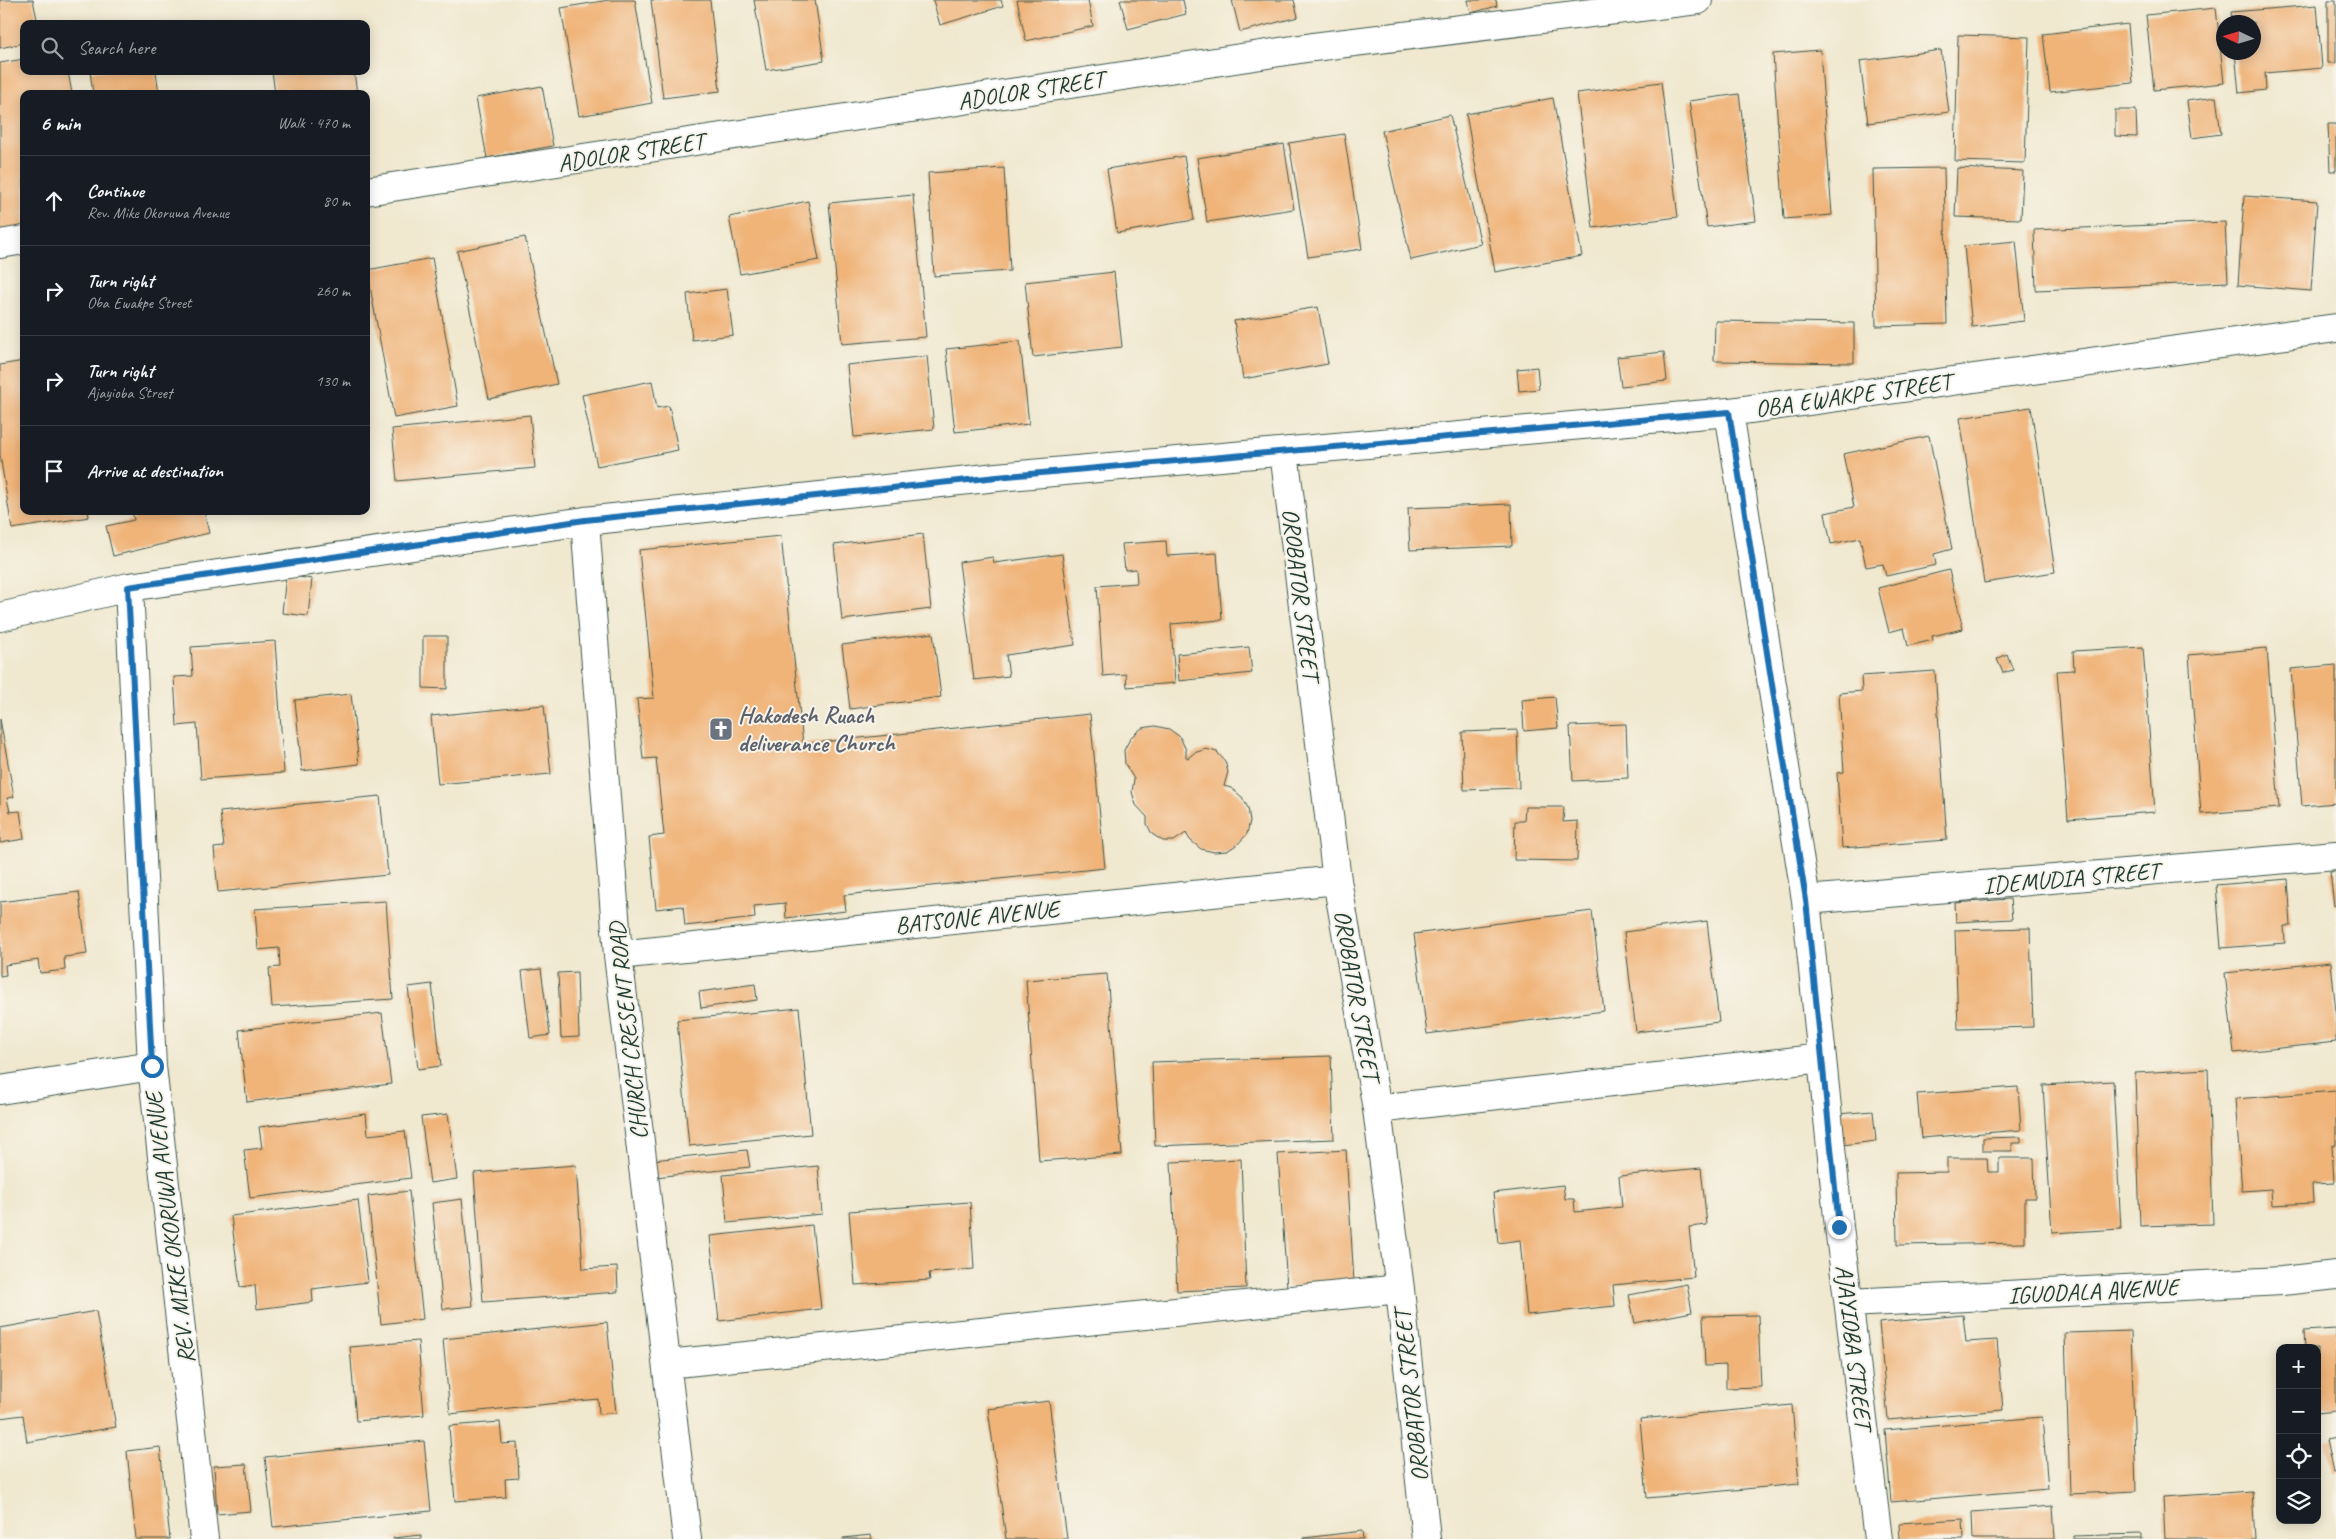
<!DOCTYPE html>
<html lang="en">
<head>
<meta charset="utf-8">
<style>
	body { margin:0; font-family:Caveat,sans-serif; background:#20242c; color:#f1f3f6 }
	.controls { position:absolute; right:15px; bottom:15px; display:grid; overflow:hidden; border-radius:10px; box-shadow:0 2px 12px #0003 }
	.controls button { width:45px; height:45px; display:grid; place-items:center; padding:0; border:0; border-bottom:1px solid #363941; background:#171b24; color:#f1f3f6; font:25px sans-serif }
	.compass { position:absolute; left:2216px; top:15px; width:45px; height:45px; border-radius:50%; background:#171b24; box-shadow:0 2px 12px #0003; rotate:274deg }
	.stop { position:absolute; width:15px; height:15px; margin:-11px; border:4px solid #1f6fb2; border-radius:50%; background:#fff }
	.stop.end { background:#1f6fb2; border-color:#fff; box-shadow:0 1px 5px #0008 }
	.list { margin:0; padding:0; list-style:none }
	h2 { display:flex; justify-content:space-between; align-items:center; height:65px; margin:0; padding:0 20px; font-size:21px }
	h2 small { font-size:16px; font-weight:400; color:#9ea1a6 }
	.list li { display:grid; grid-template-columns:32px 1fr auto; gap:15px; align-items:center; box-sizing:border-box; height:90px; padding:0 20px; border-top:1px solid #363941 }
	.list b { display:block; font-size:19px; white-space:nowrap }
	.list p { margin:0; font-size:16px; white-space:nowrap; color:#9ea1a6 }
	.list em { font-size:16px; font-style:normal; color:#9ea1a6 }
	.icon { flex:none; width:28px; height:28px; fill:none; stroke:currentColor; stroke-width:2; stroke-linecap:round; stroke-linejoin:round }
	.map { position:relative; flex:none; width:2336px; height:1539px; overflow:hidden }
	.search { position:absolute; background:#171b24; box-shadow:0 2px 12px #0003; left:20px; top:20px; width:350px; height:55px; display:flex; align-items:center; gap:12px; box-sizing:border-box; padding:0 18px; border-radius:10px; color:#9ea1a6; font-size:19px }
	.panel { position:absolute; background:#171b24; box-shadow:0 2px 12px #0003; left:20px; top:90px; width:350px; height:425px; border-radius:10px }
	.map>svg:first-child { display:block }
	.building { fill:#f0b479 }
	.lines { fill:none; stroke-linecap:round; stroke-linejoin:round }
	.minor-casing { stroke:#3e574b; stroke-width:30 }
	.minor { stroke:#fff; stroke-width:28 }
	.route { stroke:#1f6fb2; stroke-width:6 }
	.labels { text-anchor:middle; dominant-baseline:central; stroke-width:4; stroke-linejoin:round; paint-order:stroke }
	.street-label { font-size:24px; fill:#1f3d34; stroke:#f7f3e8 }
	.worship-label { font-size:24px; font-weight:bold; fill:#5b616d; stroke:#f7f3e8; text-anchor:start }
</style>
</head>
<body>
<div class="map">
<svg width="2336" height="1539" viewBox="0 0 2336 1539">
	<rect width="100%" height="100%" fill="#f7f3e8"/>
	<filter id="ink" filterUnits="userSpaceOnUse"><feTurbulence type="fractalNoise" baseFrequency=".02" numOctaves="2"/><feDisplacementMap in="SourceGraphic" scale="10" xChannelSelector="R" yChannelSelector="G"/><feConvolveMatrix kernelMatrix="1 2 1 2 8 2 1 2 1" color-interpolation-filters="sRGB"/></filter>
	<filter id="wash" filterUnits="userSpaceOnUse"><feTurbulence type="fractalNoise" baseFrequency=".0096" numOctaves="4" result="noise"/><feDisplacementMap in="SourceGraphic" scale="20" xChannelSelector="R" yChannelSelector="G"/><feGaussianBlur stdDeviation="1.12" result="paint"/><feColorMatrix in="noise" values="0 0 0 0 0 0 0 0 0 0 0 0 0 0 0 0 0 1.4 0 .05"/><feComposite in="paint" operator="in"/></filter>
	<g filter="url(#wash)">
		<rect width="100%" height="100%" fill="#f0e8cf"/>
		<g id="blocks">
			<path class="building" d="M0 0H33L38 24H24V43L0 48Z
				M609 0H635L652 103 579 116 561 8Z
				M651 0H710L720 91 663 98Z
				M754 0H815L824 61 766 70Z
				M933 0H1001L1003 6 940 25Z
				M1017 0H1088L1093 26 1026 41Z
				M1120 0H1183L1186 14 1128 29Z
				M1232 0H1294L1298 17 1240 32Z
				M1468 0H1496L1497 6 1471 13Z
				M2328 0H2336V63H2328Z
				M2317 5 2322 68 2265 73 2266 90 2239 93 2235 52H2254V22H2232L2231 12Z
				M2216 8 2224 83 2154 90 2146 15Z
				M2128 24 2133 83 2050 92 2043 34Z
				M1958 35 2029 37 2025 163 1955 161Z
				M1820 50 1832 215 1784 219 1773 54Z
				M1941 50 1949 112 1868 123 1860 61Z
				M24 59V71H68L72 94H24V232L0 236V63Z
				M90 71H156L159 94H93Z
				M272 71H354L357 94H275Z
				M1661 82 1678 217 1593 228 1577 93Z
				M542 86 553 146 487 158 476 98Z
				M1739 94 1756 221 1707 227 1689 101Z
				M2216 97 2221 134 2192 138 2187 101Z
				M1553 98 1582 256 1495 272 1466 114Z
				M2115 110H2136L2137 137 2115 136Z
				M1450 115 1481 244 1411 260 1382 131Z
				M2328 124H2336V171H2330Z
				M1344 134 1362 249 1308 257 1289 143Z
				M1284 144 1294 209 1207 222 1197 158Z
				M1184 156 1194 220 1117 233 1107 169Z
				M1004 168 1010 271 934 276 928 173Z
				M1944 168 1947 324 1876 326 1873 169Z
				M1957 168 2023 171 2021 219 1955 217Z
				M913 195 926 337 842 344 829 203Z
				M2244 196 2317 201 2311 291 2238 285Z
				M808 201 819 260 740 274 729 217Z
				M2225 222 2228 282 2036 290 2034 230Z
				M525 237 557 384 489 399 457 251Z
				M2016 241 2024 321 1972 327 1964 246Z
				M432 258 458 406 394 418 367 270Z
				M1114 272 1122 347 1033 357 1025 282Z
				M727 289 733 335 692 340 687 294Z
				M1318 307 1328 364 1243 379 1234 321Z
				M1715 321 1854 323V363L1714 361Z
				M1020 341 1029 424 955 432 946 349Z
				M1664 352 1667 381 1621 386 1617 357Z
				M927 356 934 429 854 437 847 365Z
				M24 361V511H88L89 517 12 529 0 455V365Z
				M1537 367 1539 389 1519 391 1517 369Z
				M652 381 657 408 669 406 678 450 597 466 582 395Z
				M2031 407 2055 572 1984 583 1960 418Z
				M530 415 535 468 397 481 392 429Z
				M1929 436 1952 549 1934 554 1936 565 1886 576 1883 564 1866 567 1860 538 1831 544 1825 513 1854 507 1843 454Z
				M1511 504 1512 546 1410 550 1408 508Z
				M132 511H204L209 533 113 556 106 526 134 520Z
				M923 534 931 609 842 620 834 545Z
				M781 536 803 744 1090 714 1105 868 844 895 846 911 786 918 785 903 754 906 755 918 685 926 683 906 656 909 649 837 664 835 656 758 643 759 637 699 654 698 639 550Z
				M1166 541 1167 556 1217 553 1222 620 1171 624 1175 683 1127 687 1126 674 1103 676 1097 586 1137 583 1136 569 1125 570 1122 544Z
				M1062 554 1075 645 1006 655 1009 676 974 680 959 562 993 557 994 563Z
				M1949 570 1963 629 1932 636 1933 640 1908 646 1904 628 1889 632 1878 588Z
				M286 575 312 579 308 616 282 613Z
				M933 633 941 697 850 709 842 645Z
				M423 636H447V689L423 688Z
				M275 641 284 773 201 779 197 724 177 726 174 677 193 676 191 647Z
				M1249 647 1252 673 1179 681 1177 654Z
				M2143 647 2155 812 2068 819 2057 671 2074 670 2073 651Z
				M2267 648 2279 808 2201 814 2189 655Z
				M2007 654 2013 670 2003 673 1997 659Z
				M2336 665V803L2302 806 2291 669Z
				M1935 671 1947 840 1842 848 1837 773 1844 772 1839 693 1862 691 1861 676Z
				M351 694 359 764 302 771 295 700Z
				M1555 697 1558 728 1524 731 1522 700Z
				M544 705 551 774 438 784 431 716Z
				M0 719 14 797 7 798 10 812 20 811 24 839 0 843Z
				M1626 724 1628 778 1573 781 1570 726Z
				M1155 726 1169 729 1180 737 1186 750V757L1188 758 1194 753 1206 749 1217 752 1225 761 1228 772 1224 786 1231 788 1242 797 1248 808 1250 821 1247 834 1238 844 1227 851 1214 852 1201 849 1190 840 1186 833 1174 841H1163L1152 834 1147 824V817L1136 805 1132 792 1134 779 1125 764 1124 750 1131 737 1142 728Z
				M1517 730 1519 788 1464 790 1462 732Z
				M380 796 388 875 218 892 214 848 224 847 220 812Z
				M1525 807H1564L1563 822 1578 821 1577 861 1514 860 1515 821H1524Z
				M2336 871V906H2334L2330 872Z
				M2288 879 2291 926H2284L2285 943 2221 948 2216 885Z
				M79 892 87 954 64 957 65 970 40 973 38 960 5 965 6 975 0 976V902Z
				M2010 899 2012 919 1956 922 1955 903Z
				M386 901 393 999 272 1007 269 968 280 967 279 948 258 950 255 909Z
				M1592 911 1604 1011 1427 1034 1414 934Z
				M1707 921 1719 1022 1636 1032 1624 932Z
				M2030 928 2033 1027 1958 1029 1955 930Z
				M2331 962 2336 1012V1042L2234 1053 2225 973Z
				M541 969 550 1035 530 1038 522 971Z
				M577 972 579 1037 561 1038 558 973Z
				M1107 974 1122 1155 1039 1161 1026 980Z
				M432 984 441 1066 418 1069 408 987Z
				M755 984 757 1000 701 1008 699 992Z
				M799 1008 811 1134 689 1146 677 1020Z
				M382 1013 391 1084 247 1102 239 1030Z
				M1331 1056 1334 1139 1155 1146 1152 1062Z
				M2208 1069 2213 1224 2140 1226 2135 1073Z
				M2113 1081 2121 1229 2052 1233 2043 1085Z
				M2018 1087 2021 1130 1921 1138 1917 1094Z
				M2336 1091V1145L2332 1146 2334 1183 2312 1184 2313 1203 2272 1205 2271 1189 2242 1191 2235 1099Z
				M1873 1111 1876 1141 1842 1145 1838 1114Z
				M366 1114 368 1135 405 1131 411 1178 250 1198 244 1150 262 1148 259 1127Z
				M448 1114 457 1179 430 1183 421 1117Z
				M2021 1137V1143H2012V1151H1983V1138Z
				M747 1150 750 1167 655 1177 653 1160Z
				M1346 1150 1354 1282 1287 1287 1278 1154Z
				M1947 1158H1987L1988 1172H1999V1158H2034L2035 1198H2025V1243L1897 1245 1896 1173 1947 1172Z
				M1241 1159 1246 1288 1177 1291 1171 1162Z
				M576 1165 583 1269 617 1267 618 1292 483 1302 474 1173Z
				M818 1166 822 1214 727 1223 723 1175Z
				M1701 1168 1707 1225 1689 1227 1694 1277 1613 1285 1615 1306 1527 1315 1520 1240 1498 1243 1493 1193 1563 1185 1565 1199H1574L1575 1212 1622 1207 1619 1176Z
				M409 1191 423 1319 381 1324 368 1196Z
				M462 1199 473 1306 443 1309 432 1203Z
				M358 1200 368 1282 312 1289 313 1302 257 1309 255 1285 240 1287 231 1216Z
				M970 1202 974 1269 929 1273 930 1280 855 1285 849 1211Z
				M812 1225 821 1309 719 1321 710 1236Z
				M1687 1284 1692 1312 1635 1323 1629 1295Z
				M96 1311 116 1427 27 1442 23 1415 0 1418V1328Z
				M1758 1315 1761 1387 1726 1388V1365L1705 1366 1703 1316Z
				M1963 1315 1966 1342 1997 1340 2003 1410 1888 1420 1879 1323Z
				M607 1322 616 1413 599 1414 598 1399 450 1414 443 1339Z
				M2336 1329V1411L2317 1413V1348H2305L2304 1331Z
				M2131 1331 2136 1491 2070 1494 2065 1333Z
				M418 1341 424 1415 356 1421 350 1347Z
				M1049 1401 1067 1539H1006L988 1409Z
				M1792 1405 1799 1484 1647 1498 1640 1419Z
				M2042 1417 2048 1489 1891 1502 1885 1430Z
				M500 1422 502 1444 517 1443 519 1478 505 1479 506 1497 455 1501 449 1426Z
				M2336 1438V1473H2333L2326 1440Z
				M424 1441 431 1511 273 1527 265 1457Z
				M160 1447 170 1539H136L127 1451Z
				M246 1464 251 1511 217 1514 214 1466Z
				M2252 1491 2255 1539H2165L2163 1497Z
				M2053 1506 2055 1539H1973L1972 1512Z
				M1963 1519 1964 1539H1900L1899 1523Z
				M1362 1531 1363 1539H1304V1538Z
				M2141 1534V1539H2073V1536Z
				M421 1535V1539H393V1538Z
				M871 1535 872 1539H843V1538Z"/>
		</g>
	</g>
	<g filter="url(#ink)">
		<use href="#blocks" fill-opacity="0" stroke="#3e574b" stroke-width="1"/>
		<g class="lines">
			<g class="minor-casing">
				<path id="minor" d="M366 191 1313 47 1698 0
					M0 244 24 240
					M1729 412 1806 900 1839 1227 1878 1539
					M1284 452 1337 880 1377 1109 1400 1289 1426 1539
					M585 521 618 955 687 1539
					M129 587 152 1066 204 1539
					M0 617 129 587 585 521 997 477 1729 412 2336 328
					M1806 900 2336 855
					M618 955 1337 880
					M0 1090 152 1066
					M1377 1109 1822 1058
					M1849 1303 2282 1281 2336 1275
					M667 1364 1400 1289"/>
			</g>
			<use href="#minor" class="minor"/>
		</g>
	</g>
	<g class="lines" filter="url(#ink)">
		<path class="route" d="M152 1066 128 587 585 520 997 477 1729 412 1806 900 1839 1227"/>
	</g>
	<defs>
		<g id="church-square" transform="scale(1.25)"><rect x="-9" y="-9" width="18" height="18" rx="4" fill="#6b7280" stroke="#f7f3e8"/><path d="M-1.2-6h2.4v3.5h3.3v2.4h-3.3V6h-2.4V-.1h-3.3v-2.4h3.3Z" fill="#fff"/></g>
	</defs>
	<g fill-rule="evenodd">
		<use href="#church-square" x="721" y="729"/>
	</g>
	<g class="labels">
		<g class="street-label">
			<text transform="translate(1031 90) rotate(-9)">ADOLOR STREET</text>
			<text transform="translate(631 152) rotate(-9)">ADOLOR STREET</text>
			<text transform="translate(1853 395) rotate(-8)">OBA EWAKPE STREET</text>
			<text transform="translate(1301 594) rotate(83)">OROBATOR STREET</text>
			<text transform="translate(2071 878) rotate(-5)">IDEMUDIA STREET</text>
			<text transform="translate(977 917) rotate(-6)">BATSONE AVENUE</text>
			<text transform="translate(1357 995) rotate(80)">OROBATOR STREET</text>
			<text transform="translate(628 1031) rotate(-96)">CHURCH CRESENT ROAD</text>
			<text transform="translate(170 1228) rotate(-97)">REV. MIKE OKORUWA AVENUE</text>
			<text transform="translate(2093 1291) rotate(-3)">IGUODALA AVENUE</text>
			<text transform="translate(1854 1347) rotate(83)">AJAYIOBA STREET</text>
			<text transform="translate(1411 1396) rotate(-96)">OROBATOR STREET</text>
		</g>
		<g class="worship-label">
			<text x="738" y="715">Hakodesh Ruach<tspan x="738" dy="28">deliverance Church</tspan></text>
		</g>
	</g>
</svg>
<div class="controls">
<button>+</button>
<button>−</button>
<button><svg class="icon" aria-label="locate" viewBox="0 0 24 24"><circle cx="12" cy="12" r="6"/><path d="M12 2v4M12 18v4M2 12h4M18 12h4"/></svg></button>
<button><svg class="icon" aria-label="layers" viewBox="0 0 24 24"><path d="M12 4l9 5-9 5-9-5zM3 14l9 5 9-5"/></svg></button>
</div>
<svg class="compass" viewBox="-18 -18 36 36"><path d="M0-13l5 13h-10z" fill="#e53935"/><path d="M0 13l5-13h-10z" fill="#9ea1a6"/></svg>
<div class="stop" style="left:152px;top:1066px"></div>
<div class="stop end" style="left:1839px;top:1227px"></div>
<div class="search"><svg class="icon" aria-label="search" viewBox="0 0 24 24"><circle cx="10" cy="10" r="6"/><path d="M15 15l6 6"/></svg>Search here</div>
<section class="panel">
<h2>6 min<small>Walk · 470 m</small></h2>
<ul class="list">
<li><svg class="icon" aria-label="ahead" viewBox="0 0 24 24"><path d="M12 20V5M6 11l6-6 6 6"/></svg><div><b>Continue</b><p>Rev. Mike Okoruwa Avenue</p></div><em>80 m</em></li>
<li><svg class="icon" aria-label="right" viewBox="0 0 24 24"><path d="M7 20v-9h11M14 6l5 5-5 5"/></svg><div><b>Turn right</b><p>Oba Ewakpe Street</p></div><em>260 m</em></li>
<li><svg class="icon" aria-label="right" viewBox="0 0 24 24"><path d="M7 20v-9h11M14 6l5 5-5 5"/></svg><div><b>Turn right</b><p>Ajayioba Street</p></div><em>130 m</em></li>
<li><svg class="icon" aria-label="arrive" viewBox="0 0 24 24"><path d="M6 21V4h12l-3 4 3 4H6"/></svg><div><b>Arrive at destination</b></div></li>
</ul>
</section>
</div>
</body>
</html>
